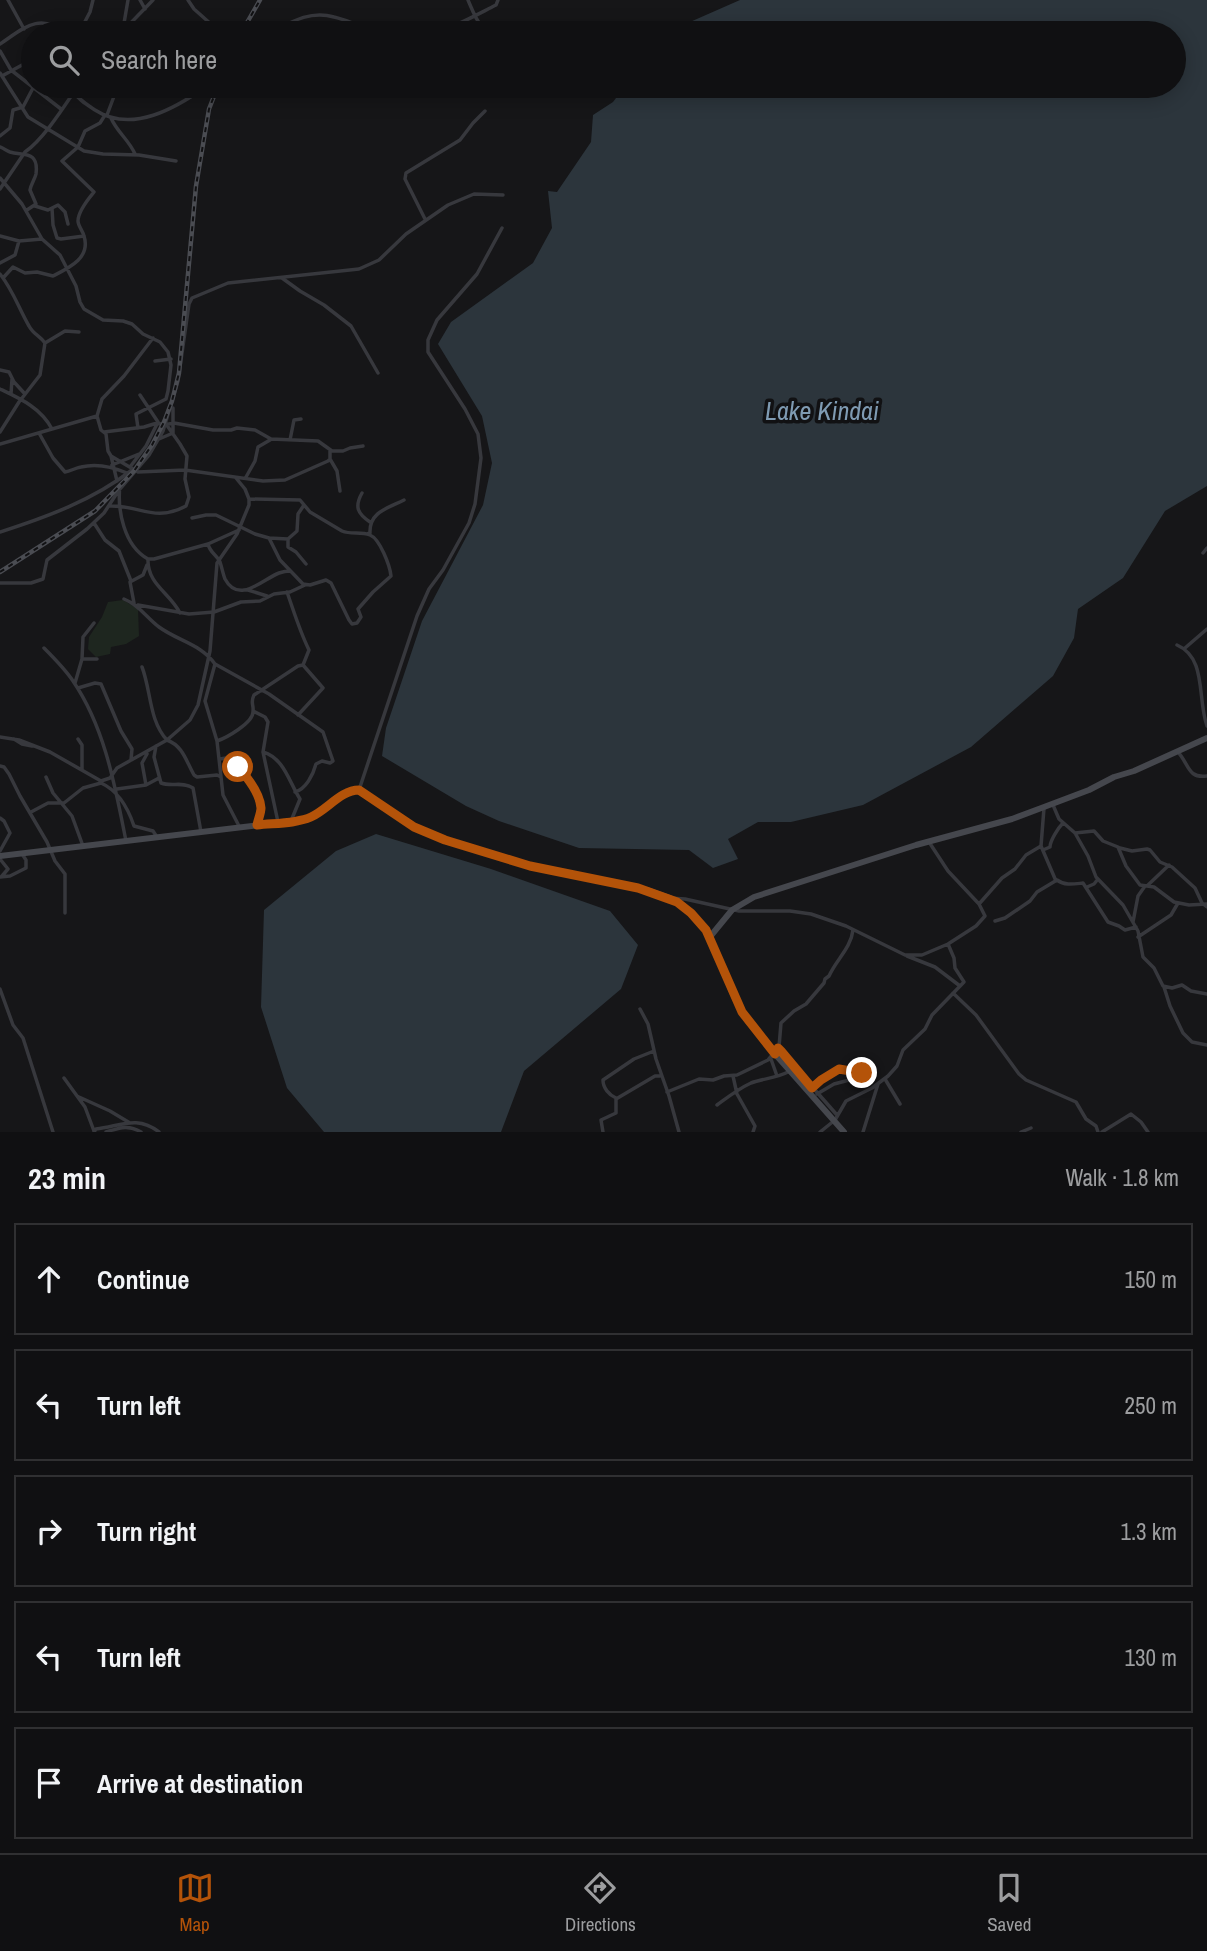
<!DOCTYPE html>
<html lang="en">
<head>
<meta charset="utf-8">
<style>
	body { margin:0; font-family:"Archivo Narrow",sans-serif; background:#19191b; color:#f1f3f6 }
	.stop { position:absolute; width:21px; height:21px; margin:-16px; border:5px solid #b45309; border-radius:50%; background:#fff }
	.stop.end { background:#b45309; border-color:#fff; box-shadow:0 2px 7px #0008 }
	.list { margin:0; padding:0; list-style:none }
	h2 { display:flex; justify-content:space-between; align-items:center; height:91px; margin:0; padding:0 28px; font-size:30px }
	h2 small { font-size:23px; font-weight:400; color:#9c9d9f }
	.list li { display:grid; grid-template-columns:46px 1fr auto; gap:21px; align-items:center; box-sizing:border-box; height:112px; margin:0 14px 14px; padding:0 14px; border:2px solid #303032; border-radius:0px }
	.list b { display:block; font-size:26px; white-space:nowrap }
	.list em { font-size:23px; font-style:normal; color:#9c9d9f }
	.icon { flex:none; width:38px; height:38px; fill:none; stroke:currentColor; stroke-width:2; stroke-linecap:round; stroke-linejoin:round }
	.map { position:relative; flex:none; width:1207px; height:1132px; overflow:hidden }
	.search { position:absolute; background:#101012; box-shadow:0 4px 18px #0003; left:21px; right:21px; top:21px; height:77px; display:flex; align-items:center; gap:18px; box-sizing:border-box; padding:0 24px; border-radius:38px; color:#9c9d9f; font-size:26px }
	.sheet { height:721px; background:#101012 }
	nav { display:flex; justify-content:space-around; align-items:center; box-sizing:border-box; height:98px; border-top:2px solid #303032; background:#101012; font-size:19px; color:#9c9d9f }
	nav a { display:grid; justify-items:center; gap:4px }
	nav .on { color:#b45309 }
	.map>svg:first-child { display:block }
	.green { fill:#1e261f }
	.water { fill:#2c353c }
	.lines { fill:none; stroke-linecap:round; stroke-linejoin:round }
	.street { stroke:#37383d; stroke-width:3.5 }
	.secondary { stroke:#45474d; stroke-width:6 }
	.rail-casing { stroke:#4a4c52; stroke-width:4.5 }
	.rail { stroke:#111113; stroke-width:2; stroke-dasharray:5; stroke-linecap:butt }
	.route { stroke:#b45309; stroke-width:9 }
	.labels { text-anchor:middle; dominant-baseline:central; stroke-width:7; stroke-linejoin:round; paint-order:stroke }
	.water-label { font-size:26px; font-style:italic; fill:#7f9bb3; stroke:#111113 }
</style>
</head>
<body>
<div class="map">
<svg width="1207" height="1132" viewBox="0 0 1207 1132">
	<rect width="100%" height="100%" fill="#161618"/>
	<path class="green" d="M123 600 138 609 139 636 126 644 111 647 110 654 96 657 88 649 89 637 102 617 108 602Z"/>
	<path class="water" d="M740 0H1207V486L1165 511 1123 578 1078 609 1074 638 1053 676 971 747 863 805 791 822H758L728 839 738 859 713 868 689 850 579 848 499 821 466 806 382 756 386 728 422 621 483 505 492 463 482 416 438 344 451 322 533 263 552 228 548 191 557 192 591 142 593 115 613 102 625 86H1174V33H665Z
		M376 834 491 869 610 911 638 945 621 989 524 1071 501 1132H324L287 1088 261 1007 264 910 336 851Z"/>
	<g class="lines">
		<path class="street" d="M8 0 24 29
			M140 0 145 9
			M188 0 194 9 221 33
			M468 0C481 31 483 34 517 30
			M123 29 128 0
			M79 33 90 12 93 0
			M121 33 153 0
			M270 33C291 22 310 10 334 17 343 19 352 23 361 26 372 29 382 28 393 33
			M429 33C454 28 474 16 496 5L498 0
			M0 44C24 28 39 12 66 33
			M0 51 11 70 61 109
			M0 73 28 117 84 151 103 154 139 155 176 161
			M2 76 33 59
			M74 92C79 100 86 104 95 110 132 134 176 108 207 86
			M107 115 116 91 110 86
			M111 118C117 132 129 140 135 154
			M0 136 10 128 13 110 23 107 33 88
			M0 147C3 148 7 151 10 152 23 156 39 150 36 174 35 179 31 184 30 190L36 204 27 210
			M0 178 22 204 42 239 60 255 76 286 80 302 84 309 103 320 123 321 132 324 143 334 160 342 168 352 171 365 168 391 166 399 136 414 138 428
			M0 189 25 152C44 139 65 105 78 86
			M35 206 48 210 58 205 65 212 68 224
			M52 208 53 225 57 238 61 239 84 236
			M425 219 405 179 406 173 460 140 473 123 485 111
			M0 236 19 241 42 239
			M0 263 15 255 19 241
			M0 274C13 290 19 309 29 326 33 334 40 336 45 343L40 375 19 402 0 432
			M3 278 13 267 25 273 37 272 53 276C69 268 91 258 84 236 83 231 78 226 78 221 78 211 89 198 94 192L62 161 78 147 85 131 100 123 105 115
			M282 278 300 291 324 305 351 326 378 373
			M45 343 65 331 79 332
			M155 361 171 359
			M0 370 9 372 14 382 25 394
			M0 389C21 399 41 408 52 429
			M11 394 12 379
			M97 416 101 430 106 434 108 451 111 456 138 472 185 470 263 481 285 480 328 461 330 459V451
			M104 432 144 427 157 423 164 425 174 423 213 430H231L237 428 255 430 271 439 318 441 332 451H343L350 448 363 446
			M39 433 53 458 65 472C71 471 75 468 81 467 97 463 113 467 127 473
			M159 439 173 433V408
			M290 440 294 420 301 419
			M0 444 97 416 102 399 124 376 153 338
			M111 456 117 481
			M330 459 337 471 340 491
			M112 465 139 454
			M130 467 146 446 158 422 140 395
			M246 477 255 461 258 447 270 440
			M120 485C117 510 124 546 148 559 147 584 170 593 180 613
			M362 493C354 507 358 514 370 522
			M110 506C140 505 154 523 186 506L189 497 185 479 187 456 180 444 166 424
			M192 518 206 515H216L255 534 269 538 280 560 303 584 310 585 326 580 331 583 349 620 352 624 357 623 361 617 358 609 373 592 391 576C390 566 380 539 370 535 361 531 351 535 342 531L310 512 300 500 249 499
			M94 523 105 540 119 551 131 581
			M0 532C47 517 93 500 132 470
			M367 534 370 533C369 512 388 508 404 500
			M269 538 288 539V547L296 552 306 564
			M288 539 297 531 298 514 304 505
			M208 544C210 553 217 555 220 562 222 568 223 574 225 579 239 605 263 579 279 573 282 572 287 571 290 571
			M1203 553 1207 548
			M148 559H154L208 544 239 530
			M0 583H31L43 579 47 560 87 529 104 513 119 490 149 455 163 431 178 381 189 304 192 298 228 283 359 269 379 260 406 234 448 205 474 194 503 195
			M248 590 267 596
			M287 592C294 612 300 632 309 650L303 665
			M124 599C139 605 146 617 159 627 178 641 201 644 215 664L205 701 217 741 221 777
			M134 603 130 582 143 575 147 565
			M138 605 189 614 214 612 241 602 260 601 274 594 290 592 305 585
			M1177 645C1207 658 1197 698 1207 726
			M44 648C54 658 65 669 73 681 105 728 115 786 126 841
			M1185 648 1207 629
			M82 659H97
			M215 664 269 694 323 732 333 761 330 763 322 761 316 764C313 775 306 789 295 792
			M142 667C151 690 149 721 167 740L190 720 198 705 210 651 217 563 237 534 249 505V499L245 489 236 478
			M75 683 82 659 83 637 94 623
			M78 688 95 683 101 684 121 731 132 749 131 760
			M253 711 265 717 268 722 263 752 278 822
			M0 737 19 740 50 752 101 781 110 778 117 768 167 740C183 746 186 761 194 775L197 777 217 775 221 777 223 795 239 826
			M14 739 22 744 32 746
			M78 739 82 745V770
			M217 741C226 738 253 723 253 712 254 704 250 703 254 695L298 666 303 665 323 688 298 715
			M156 746 154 757 161 783C172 787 182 781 193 788L201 832
			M1177 751C1189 763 1187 779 1207 776
			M263 752C284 758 289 782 300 799L291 821
			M220 759 232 757 236 765 250 780 260 803 261 810 257 825
			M0 766 4 767 9 774 20 796 47 842 55 861 65 874V913
			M46 777 53 793 72 816 83 846
			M146 785 142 763 147 754
			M117 789 146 785 159 778
			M359 790 417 616 429 589 443 570 469 523 475 504 481 458 478 434 465 409 428 352V340L437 320 477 274 502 228
			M1053 805 1059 819 1075 833 1088 856 1096 877 1123 905 1138 931 1143 957 1154 968 1163 986 1172 988 1182 985 1191 991 1207 994
			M31 812 48 803H64L83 788 101 783C119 791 128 808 134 826L153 831 157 837
			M0 818 4 821 10 833 0 851
			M1075 833 1094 831 1103 841 1118 847 1126 866 1140 885 1154 887 1174 902 1189 905 1207 904
			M1041 846 1056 881
			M1120 848 1132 851 1147 849 1150 850 1160 862 1172 867 1195 888 1202 903 1207 907
			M1043 850 1050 847C1050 841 1058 828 1063 823
			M0 859 8 869 2 876
			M0 877 10 876 26 868V860L22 854
			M1148 885 1169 865
			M1087 887 1094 884 1098 879
			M670 898 685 899 739 911H790L811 914 846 926 905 955H922L948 944 976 926 985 916 979 904 948 871 929 842
			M979 904 1002 878 1015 869 1026 855 1041 846 1044 808
			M995 921 1005 918 1030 901 1037 892 1057 880C1065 886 1074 884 1083 883L1108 922 1119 926 1125 930 1136 927
			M1133 922 1138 896 1145 886
			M1138 937 1171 915 1178 903
			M907 956 935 967 960 986
			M1164 987 1170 1006 1183 1033 1192 1042 1207 1045
			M0 989 13 1025 23 1038 53 1132
			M953 993 976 1015 1019 1074 1026 1080 1076 1102 1086 1119 1096 1126 1098 1132
			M640 1009 648 1024 656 1059 669 1096 679 1132
			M778 1048 837 1115
			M771 1059 777 1076
			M733 1076 737 1094 755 1126 753 1132
			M64 1078 85 1107 94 1131
			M885 1079 900 1104
			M812 1088 821 1079 839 1069 862 1073
			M667 1092 699 1079 713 1080 724 1076 737 1075 768 1060 779 1047 781 1023 794 1011 806 1004 824 983 825 979 829 976C836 960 851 948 853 930
			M817 1094 834 1084 857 1078 869 1065
			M79 1097 110 1111 130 1123
			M616 1098C609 1095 603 1088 603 1080L634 1059 654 1051
			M717 1105C728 1097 738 1089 751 1083 764 1078 775 1079 790 1071
			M94 1132 96 1129C121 1126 137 1115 159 1132
			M106 1132C119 1128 128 1124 141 1132
			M603 1132 601 1120 616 1113V1099L655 1076H660
			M820 1132 835 1120 846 1101 872 1088 888 1076 897 1066 903 1050 925 1029 932 1015 964 982 955 968 954 958 948 944
			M863 1132 878 1084
			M1021 1132 1031 1128
			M1102 1132 1131 1114 1141 1122 1148 1132"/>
		<path class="secondary" d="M0 856 303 820C322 814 342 790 359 790L414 827 445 840 529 866 650 891 670 898 684 906 706 930 733 994 747 1020 775 1054 844 1132
			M709 938 732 910 754 897 916 845 1012 819 1044 807 1089 790 1114 777 1134 771 1207 738"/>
		<g class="rail-casing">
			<path id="rail" d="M241 33 260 0
				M0 572 95 511 134 471 152 445 164 422 172 401 179 373 196 186 209 109 218 86"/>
		</g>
		<use href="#rail" class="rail"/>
	</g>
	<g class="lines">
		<path class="route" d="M238 767C247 777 260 793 261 808 261 813 258 820 257 825 274 823 295 824 311 817 327 810 341 790 359 790L414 827 445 840 530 866 638 888 677 902 691 913 706 930 742 1012 775 1054 778 1048 781 1051 812 1088 821 1080 839 1069 862 1073"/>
	</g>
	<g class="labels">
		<g class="water-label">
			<text x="822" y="410">Lake Kindai</text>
		</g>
	</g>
</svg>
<div class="stop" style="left:238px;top:767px"></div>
<div class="stop end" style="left:862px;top:1073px"></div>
<div class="search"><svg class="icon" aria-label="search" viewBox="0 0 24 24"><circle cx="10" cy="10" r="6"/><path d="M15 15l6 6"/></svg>Search here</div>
</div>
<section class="sheet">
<h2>23 min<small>Walk · 1.8 km</small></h2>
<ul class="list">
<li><svg class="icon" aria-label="ahead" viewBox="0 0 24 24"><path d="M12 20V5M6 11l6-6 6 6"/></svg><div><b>Continue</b></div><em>150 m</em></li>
<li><svg class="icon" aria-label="left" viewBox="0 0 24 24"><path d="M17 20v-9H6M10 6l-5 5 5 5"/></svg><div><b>Turn left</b></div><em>250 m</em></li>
<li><svg class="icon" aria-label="right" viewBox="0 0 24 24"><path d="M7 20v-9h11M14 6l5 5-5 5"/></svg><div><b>Turn right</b></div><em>1.3 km</em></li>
<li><svg class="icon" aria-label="left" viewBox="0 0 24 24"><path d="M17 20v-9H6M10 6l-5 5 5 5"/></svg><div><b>Turn left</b></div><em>130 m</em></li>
<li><svg class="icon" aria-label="arrive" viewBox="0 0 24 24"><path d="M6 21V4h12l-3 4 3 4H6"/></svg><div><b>Arrive at destination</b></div></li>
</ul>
</section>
<nav>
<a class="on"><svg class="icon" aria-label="map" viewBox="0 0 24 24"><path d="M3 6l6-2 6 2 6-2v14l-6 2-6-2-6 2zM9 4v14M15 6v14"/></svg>Map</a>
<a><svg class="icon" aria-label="directions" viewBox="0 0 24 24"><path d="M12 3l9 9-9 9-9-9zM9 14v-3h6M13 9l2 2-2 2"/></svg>Directions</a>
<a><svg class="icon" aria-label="saved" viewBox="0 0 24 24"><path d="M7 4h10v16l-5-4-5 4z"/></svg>Saved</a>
</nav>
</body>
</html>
